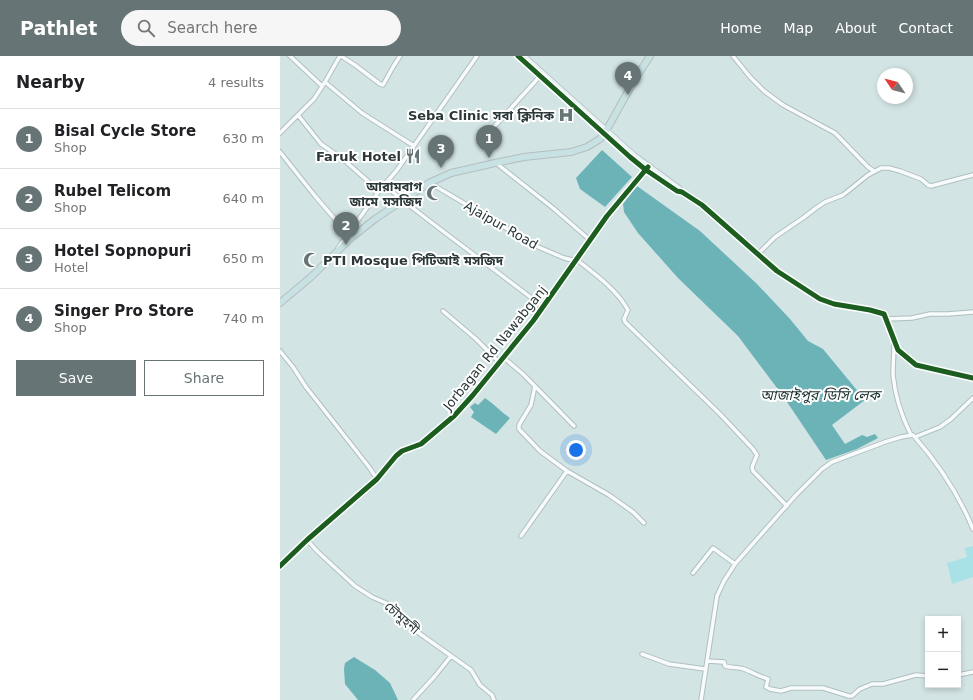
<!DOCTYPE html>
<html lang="en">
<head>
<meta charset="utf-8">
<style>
	body { margin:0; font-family:"DejaVu Sans","Noto Sans Bengali",sans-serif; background:#f6f6f6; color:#202124 }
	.controls { position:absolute; right:12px; bottom:12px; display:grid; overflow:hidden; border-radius:0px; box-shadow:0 2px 6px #0003 }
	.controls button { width:36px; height:36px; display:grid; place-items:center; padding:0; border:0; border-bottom:1px solid #e0e0e0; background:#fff; color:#202124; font:20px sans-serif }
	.compass { position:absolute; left:597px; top:12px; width:36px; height:36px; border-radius:50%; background:#fff; box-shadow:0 2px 6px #0003; rotate:305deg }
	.you { position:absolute; left:296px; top:394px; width:14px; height:14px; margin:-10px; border:3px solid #fff; border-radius:50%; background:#1a73e8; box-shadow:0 0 0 6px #1a73e833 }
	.badge { display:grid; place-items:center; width:26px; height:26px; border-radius:50%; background:#667475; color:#fff; font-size:13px; font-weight:700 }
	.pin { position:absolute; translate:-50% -33px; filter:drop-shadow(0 1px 2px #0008) }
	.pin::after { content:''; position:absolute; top:21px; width:14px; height:12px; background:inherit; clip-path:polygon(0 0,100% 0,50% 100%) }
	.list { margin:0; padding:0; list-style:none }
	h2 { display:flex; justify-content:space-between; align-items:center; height:52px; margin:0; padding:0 16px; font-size:17px }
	h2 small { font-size:13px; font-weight:400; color:#757577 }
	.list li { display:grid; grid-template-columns:26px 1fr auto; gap:12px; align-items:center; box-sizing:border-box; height:60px; padding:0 16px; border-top:1px solid #e0e0e0 }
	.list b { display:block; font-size:15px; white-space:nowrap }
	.list p { margin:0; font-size:13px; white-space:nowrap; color:#757577 }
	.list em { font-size:13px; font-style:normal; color:#757577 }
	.actions { display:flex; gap:8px; padding:12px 16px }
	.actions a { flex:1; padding:9px 0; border:1px solid #667475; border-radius:0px; text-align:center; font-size:14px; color:#667475 }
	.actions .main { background:#667475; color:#fff }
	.icon { flex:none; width:22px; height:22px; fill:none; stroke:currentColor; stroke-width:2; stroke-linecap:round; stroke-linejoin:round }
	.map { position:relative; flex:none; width:693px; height:644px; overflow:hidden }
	header { display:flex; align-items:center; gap:24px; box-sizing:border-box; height:56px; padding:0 20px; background:#667475; color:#fff }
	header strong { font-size:19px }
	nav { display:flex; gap:22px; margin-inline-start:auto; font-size:14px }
	.search { width:280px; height:36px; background:#f6f6f6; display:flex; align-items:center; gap:10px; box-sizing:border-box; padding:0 14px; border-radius:22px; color:#757577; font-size:15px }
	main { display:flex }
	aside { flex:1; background:#fff }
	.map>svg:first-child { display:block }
	.green { fill:#a9e2e6 }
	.water { fill:#6bb3b7 }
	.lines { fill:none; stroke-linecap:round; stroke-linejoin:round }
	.street-casing { stroke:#b1bfc0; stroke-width:5.5 }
	.secondary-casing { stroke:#b1bfc0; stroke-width:6 }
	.highway-casing { stroke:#b5bebf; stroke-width:8 }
	.street { stroke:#f8fbfb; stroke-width:3.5 }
	.secondary { stroke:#eaf3f4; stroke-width:4.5 }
	.highway { stroke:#c8e1e3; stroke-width:6 }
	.cycleway-casing { stroke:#fff; stroke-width:8 }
	.cycleway { stroke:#1b5e20; stroke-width:5 }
	.labels { text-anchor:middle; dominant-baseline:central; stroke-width:4; stroke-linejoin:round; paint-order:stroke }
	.poi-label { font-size:13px; font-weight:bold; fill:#2b3738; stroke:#fff; text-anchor:end }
	.street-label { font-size:13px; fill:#2b3738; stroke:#fff }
	.water-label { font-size:14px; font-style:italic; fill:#172e2f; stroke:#fff }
</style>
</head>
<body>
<header>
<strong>Pathlet</strong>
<div class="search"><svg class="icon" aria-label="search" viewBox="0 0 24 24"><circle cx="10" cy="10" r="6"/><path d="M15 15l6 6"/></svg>Search here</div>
<nav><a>Home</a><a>Map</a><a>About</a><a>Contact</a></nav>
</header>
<main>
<aside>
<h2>Nearby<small>4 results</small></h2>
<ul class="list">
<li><span class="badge">1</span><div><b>Bisal Cycle Store</b><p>Shop</p></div><em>630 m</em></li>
<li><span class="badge">2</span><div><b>Rubel Telicom</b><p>Shop</p></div><em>640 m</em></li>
<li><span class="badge">3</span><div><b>Hotel Sopnopuri</b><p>Hotel</p></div><em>650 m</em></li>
<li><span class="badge">4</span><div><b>Singer Pro Store</b><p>Shop</p></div><em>740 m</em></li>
</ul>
<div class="actions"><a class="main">Save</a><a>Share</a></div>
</aside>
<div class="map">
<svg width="693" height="644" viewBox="0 0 693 644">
	<rect width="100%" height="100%" fill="#d3e4e5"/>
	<path class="green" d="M693 490V521L672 528 667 507 687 501 685 492Z"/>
	<path class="water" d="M322 94 352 121 325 151 300 133 296 122Z
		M357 130 420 175 477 228 510 263 528 285 543 293 585 344 552 369 565 388 582 379 587 381 595 378 598 382 577 393 546 404 503 340 458 280 398 222 358 177 344 156 343 148Z
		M205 342C214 348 221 356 230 362L216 378 191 361 194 356 190 351 195 347 198 349Z
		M74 601 95 614 110 627 118 644H78L65 628 64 613 65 607Z"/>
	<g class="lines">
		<g class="street-casing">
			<path id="street" d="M10 0 42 30
				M61 0 75 9 100 28 103 29 113 11 120 0
				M453 0 470 21 484 35 503 49 555 77 588 111 594 115
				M45 26 82 57 134 90
				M18 59 41 88 64 104 99 135
				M213 72 261 19
				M0 77 34 43 45 26 60 0
				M0 96 35 140 60 169 66 180
				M216 107 273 152 310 184
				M150 127 256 190 284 202 297 205
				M104 129C156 172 211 210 263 251
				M58 192 99 135 117 114 197 0
				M478 198 495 181 523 162 536 152 545 146 563 139 588 119 601 112H609L620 115 641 123 648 129 651 130 693 119
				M297 204C315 218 337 234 348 254L344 263 345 266 440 358 473 393 477 399 472 411 473 415 507 450
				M163 255 196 283 220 307
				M606 263 632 262 650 258H668L693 256
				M614 287C614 298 613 309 613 319 615 340 622 361 631 379
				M0 295 13 311 26 331 89 411 97 423
				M224 302 243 318 294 370
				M255 330 251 349 239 369V373L260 395 287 415 329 439 353 456 364 467
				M635 381 660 371 671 363 693 342
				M241 480 287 415
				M27 484 38 496 75 530 92 541 106 547 115 553 136 575 191 614 200 629 212 639 214 644
				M0 510 27 484 97 423 116 400 122 395 141 388 174 360 193 339 253 265 327 160 366 113
				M413 517 433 492 455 508
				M362 598 389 608 425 613
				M427 605 444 606 445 610C451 612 458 611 464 613 472 616 480 621 488 623L486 631 490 633 501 635 511 632H543L569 640H572L580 633 592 628H603L636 619 648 620
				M678 619 693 616
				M133 644 155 620 171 600
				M421 644 437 540 444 525 455 508 516 439 542 413 552 406 605 386 621 381 633 379C659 408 678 437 693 473"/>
		</g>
		<g class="secondary-casing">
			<path id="secondary" d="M238 0 350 101 366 114 397 135 402 136 422 149 497 215 540 243 554 248 590 254 604 258 618 294 636 309 693 322
				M244 0 354 99 399 132 402 136"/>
		</g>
		<g class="highway-casing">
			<path id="highway" d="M0 247 31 221 71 182 95 163 149 127 171 117 215 107 244 101 291 96 307 91 320 83 326 75 355 23 370 0"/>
		</g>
		<use href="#street" class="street"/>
		<use href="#secondary" class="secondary"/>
		<use href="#highway" class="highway"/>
		<g class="cycleway-casing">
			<path id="cycleway" d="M238 0 350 101 366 114 397 135 402 136 422 149 497 215 540 243 554 248 590 254 604 258 618 294 636 309 693 322
				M0 510 27 484 97 423 116 400 122 395 141 388 174 360 193 339 253 265 327 160 368 111"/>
		</g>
		<use href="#cycleway" class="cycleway"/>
	</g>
	<defs>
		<g id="hospital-bare" transform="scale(1.2)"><path d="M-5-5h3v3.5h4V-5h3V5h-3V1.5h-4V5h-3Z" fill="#667475" stroke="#fff" stroke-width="2.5" paint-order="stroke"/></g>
		<g id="restaurant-bare" transform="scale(1.2)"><path d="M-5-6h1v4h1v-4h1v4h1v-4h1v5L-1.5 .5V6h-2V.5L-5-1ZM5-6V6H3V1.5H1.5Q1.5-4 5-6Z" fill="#667475" stroke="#fff" stroke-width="2.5" paint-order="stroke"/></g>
		<g id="mosque-bare" transform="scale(1.2)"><path d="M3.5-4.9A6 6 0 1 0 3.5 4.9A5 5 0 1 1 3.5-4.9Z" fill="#667475" stroke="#fff" stroke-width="2.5" paint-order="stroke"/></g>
	</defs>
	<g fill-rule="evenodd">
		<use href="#hospital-bare" x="286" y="59"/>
		<use href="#restaurant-bare" x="133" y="100"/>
		<use href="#mosque-bare" x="154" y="137"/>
		<use href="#mosque-bare" x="31" y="204"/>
	</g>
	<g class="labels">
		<g class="poi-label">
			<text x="274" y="59">Seba Clinic সবা ক্লিনিক</text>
			<text x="121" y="100">Faruk Hotel</text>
			<text x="142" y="130">আরামবাগ<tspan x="142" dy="15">জামে মসজিদ</tspan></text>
			<text x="43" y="204" text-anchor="start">PTI Mosque পিটিআই মসজিদ</text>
		</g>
		<g class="street-label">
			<text transform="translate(221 169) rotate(30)">Ajaipur Road</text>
			<text transform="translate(215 292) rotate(-51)">Jorbagan Rd Nawabganj</text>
			<text transform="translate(122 562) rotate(41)">চৌমুহনী</text>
		</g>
		<g class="water-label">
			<text x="540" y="339">আজাইপুর ডিসি লেক</text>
		</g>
	</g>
</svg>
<div class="controls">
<button>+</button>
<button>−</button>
</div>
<svg class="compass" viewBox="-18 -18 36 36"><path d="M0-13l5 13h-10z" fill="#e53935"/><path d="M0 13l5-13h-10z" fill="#757577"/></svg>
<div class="you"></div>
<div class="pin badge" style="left:209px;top:102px">1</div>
<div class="pin badge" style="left:66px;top:189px">2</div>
<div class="pin badge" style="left:161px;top:112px">3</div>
<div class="pin badge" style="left:348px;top:39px">4</div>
</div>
</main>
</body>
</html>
